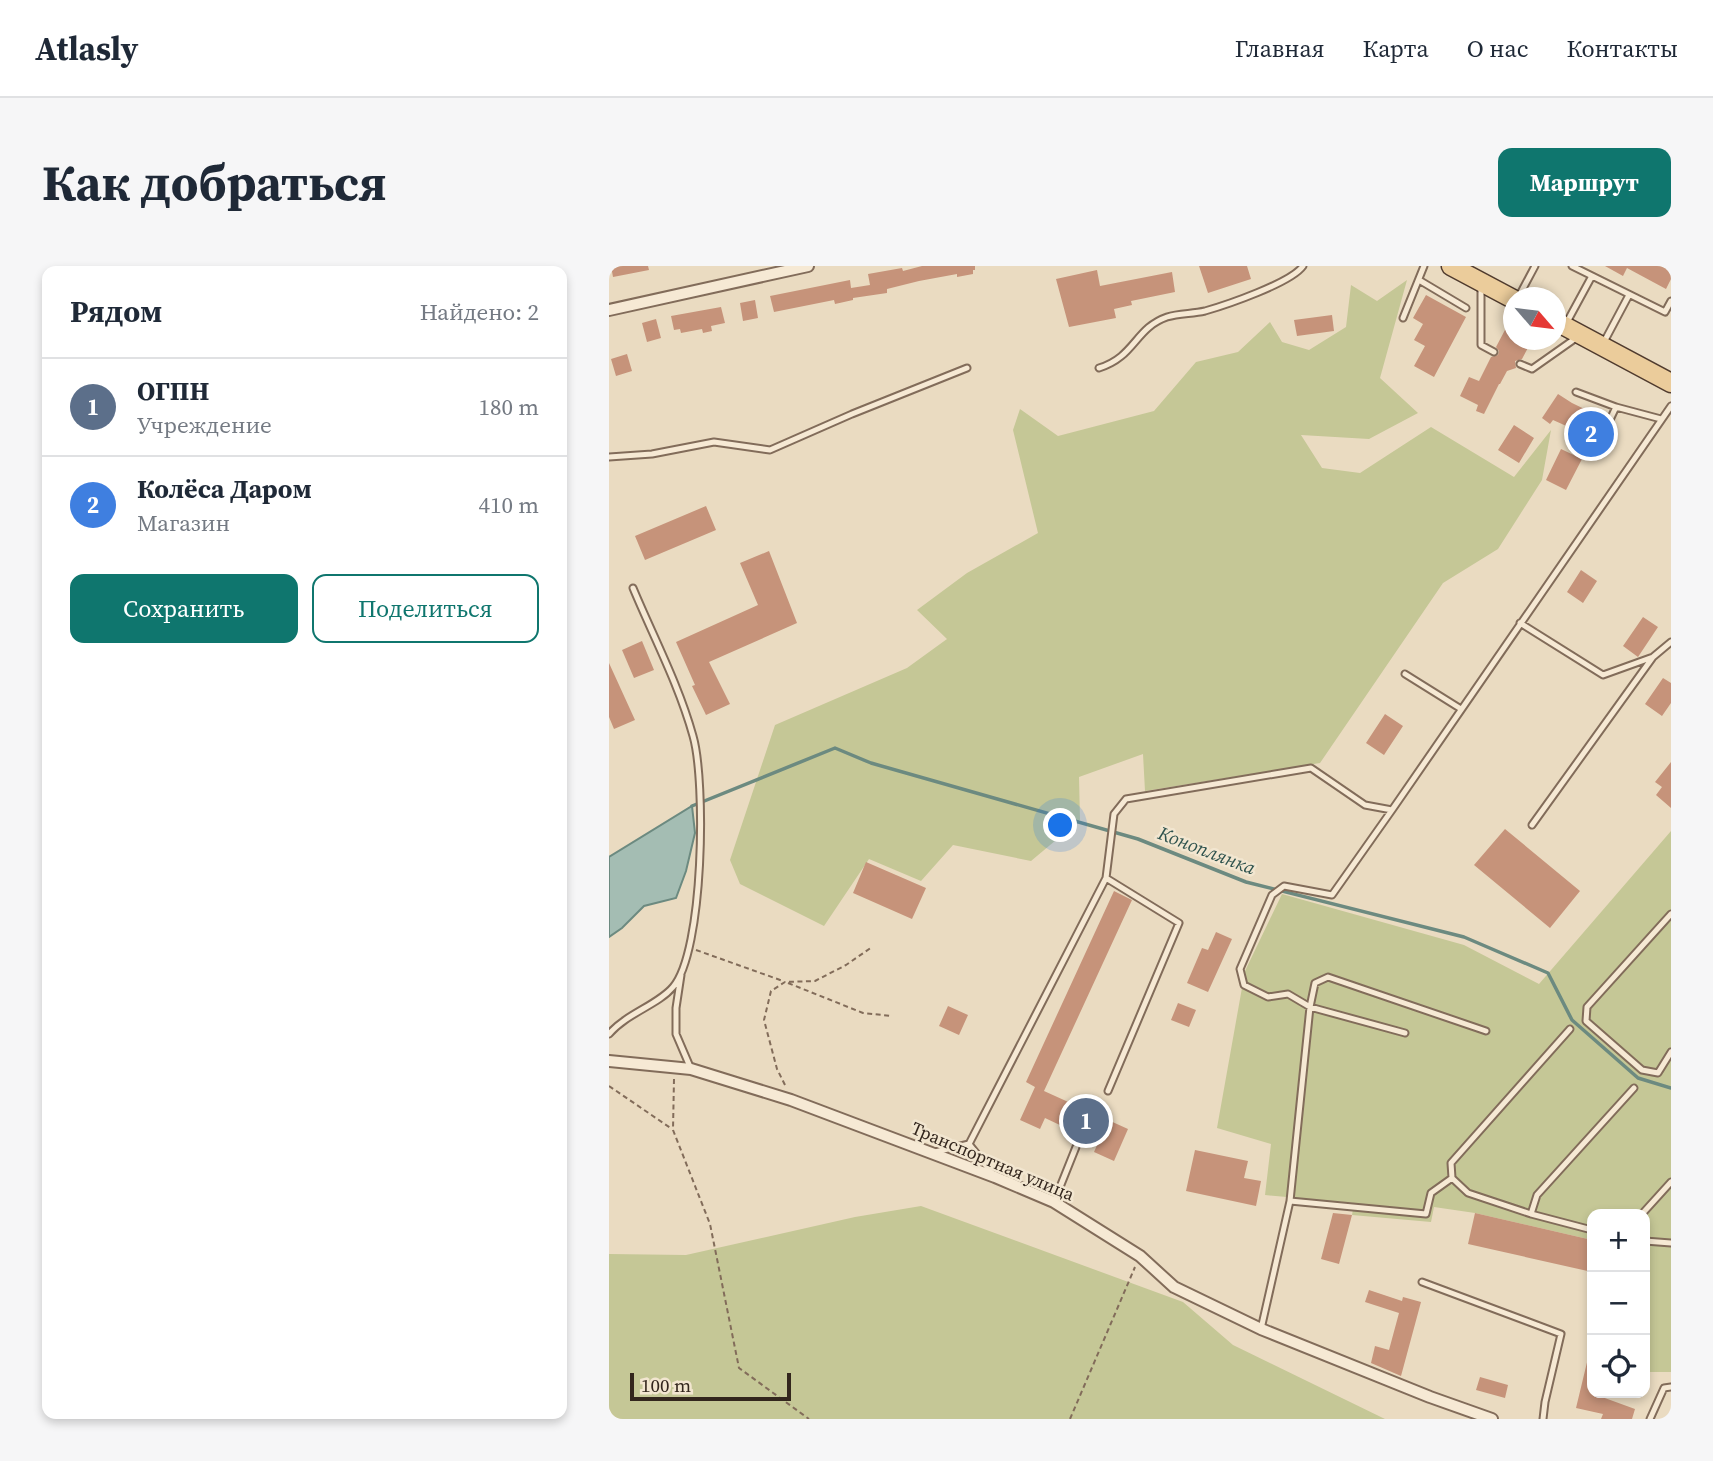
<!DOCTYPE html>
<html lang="ru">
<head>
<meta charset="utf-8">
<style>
	body { margin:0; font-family:"Source Serif 4",serif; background:#f6f6f7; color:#1f2937 }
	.controls { position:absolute; right:21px; bottom:21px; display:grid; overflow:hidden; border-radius:14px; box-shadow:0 4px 10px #0003 }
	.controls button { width:63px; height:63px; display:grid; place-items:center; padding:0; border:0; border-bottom:2px solid #e0e1e3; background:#fff; color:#1f2937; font:35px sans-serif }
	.compass { position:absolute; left:894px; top:21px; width:63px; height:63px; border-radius:50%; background:#fff; box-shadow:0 4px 10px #0003; rotate:118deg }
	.scale { position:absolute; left:21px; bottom:18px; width:161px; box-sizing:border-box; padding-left:7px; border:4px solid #33261d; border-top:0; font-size:19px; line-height:24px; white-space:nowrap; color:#33261d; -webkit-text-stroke:5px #f2e6d0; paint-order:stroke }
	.you { position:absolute; left:452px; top:560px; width:24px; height:24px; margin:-18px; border:5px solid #fff; border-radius:50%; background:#1a73e8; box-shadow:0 0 0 10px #1a73e833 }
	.badge { display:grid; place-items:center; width:46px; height:46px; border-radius:50%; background:#0f766e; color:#fff; font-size:23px; font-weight:700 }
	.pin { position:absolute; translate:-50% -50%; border:4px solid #fff; box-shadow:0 2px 7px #0006 }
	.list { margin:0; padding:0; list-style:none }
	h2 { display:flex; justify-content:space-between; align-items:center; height:91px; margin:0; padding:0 28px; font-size:30px }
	h2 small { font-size:23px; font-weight:400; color:#747a83 }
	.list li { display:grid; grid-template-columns:46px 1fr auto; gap:21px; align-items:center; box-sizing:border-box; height:98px; padding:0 28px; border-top:2px solid #e0e1e3 }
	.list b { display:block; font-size:26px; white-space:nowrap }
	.list p { margin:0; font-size:23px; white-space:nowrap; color:#747a83 }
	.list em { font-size:23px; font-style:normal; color:#747a83 }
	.actions { display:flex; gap:14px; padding:21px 28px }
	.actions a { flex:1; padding:16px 0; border:2px solid #0f766e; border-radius:14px; text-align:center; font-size:24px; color:#0f766e }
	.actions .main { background:#0f766e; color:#fff }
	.icon { flex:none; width:38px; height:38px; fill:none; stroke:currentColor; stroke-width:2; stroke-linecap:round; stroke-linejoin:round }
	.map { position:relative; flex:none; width:1062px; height:1153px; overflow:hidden; border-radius:14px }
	header { display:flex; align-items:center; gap:42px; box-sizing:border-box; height:98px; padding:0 35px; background:#fff; border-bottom:2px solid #e0e1e3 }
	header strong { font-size:33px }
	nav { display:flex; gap:38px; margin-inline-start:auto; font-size:24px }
	.intro { display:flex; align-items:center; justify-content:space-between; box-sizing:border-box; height:168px; padding:0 42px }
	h1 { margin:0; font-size:49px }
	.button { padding:18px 32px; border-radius:14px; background:#0f766e; color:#fff; font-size:24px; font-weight:700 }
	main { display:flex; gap:42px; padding:0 42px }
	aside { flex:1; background:#fff; border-radius:14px; box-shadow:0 4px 10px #0003 }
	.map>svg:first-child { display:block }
	.green { fill:#c5c796 }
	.water { fill:#a4bdb3; stroke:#6c8a80; stroke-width:2 }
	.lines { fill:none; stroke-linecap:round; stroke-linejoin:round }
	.stream { stroke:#6c8a80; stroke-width:3.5 }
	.building { fill:#c6937a }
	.service-casing { stroke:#826c5a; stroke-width:9 }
	.minor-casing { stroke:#826c5a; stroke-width:14 }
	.primary-casing { stroke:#503b2e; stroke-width:21 }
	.path { stroke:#826c5a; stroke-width:2; stroke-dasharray:5 3.5; stroke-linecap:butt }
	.service { stroke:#f6e9d4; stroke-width:5 }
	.minor { stroke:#f6e9d4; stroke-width:10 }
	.primary { stroke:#ebcc9b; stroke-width:18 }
	.labels { text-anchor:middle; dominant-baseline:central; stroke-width:5; stroke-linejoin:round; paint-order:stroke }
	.street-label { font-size:18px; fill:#33261d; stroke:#f2e6d0 }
	.water-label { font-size:19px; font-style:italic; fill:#2e524d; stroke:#f2e6d0 }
</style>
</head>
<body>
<header>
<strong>Atlasly</strong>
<nav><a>Главная</a><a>Карта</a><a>О нас</a><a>Контакты</a></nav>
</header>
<div class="intro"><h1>Как добраться</h1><a class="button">Маршрут</a></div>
<main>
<aside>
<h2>Рядом<small>Найдено: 2</small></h2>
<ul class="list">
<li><span class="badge" style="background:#5c6f8a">1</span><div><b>ОГПН</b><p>Учреждение</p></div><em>180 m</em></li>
<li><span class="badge" style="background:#3f7fe0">2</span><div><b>Колёса Даром</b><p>Магазин</p></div><em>410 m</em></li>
</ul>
<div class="actions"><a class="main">Сохранить</a><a>Поделиться</a></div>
</aside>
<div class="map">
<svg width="1062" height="1153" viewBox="0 0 1062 1153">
	<rect width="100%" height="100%" fill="#eadbc1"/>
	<path class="green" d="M798 14 771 112 809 147 760 173 692 169 713 202 751 207 822 161 905 211 942 164 933 214 889 283 834 317 711 497 536 525 534 488 470 511 471 554 422 595 344 579 312 615 260 593 215 660 131 618 121 594 166 459 298 402 338 373 308 344 358 307 429 267 404 164 411 143 449 170 545 145 587 96 629 86 661 56 673 76 700 84 737 61 742 19 768 35Z
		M1062 565V1106H1036V948H983V974L866 947 825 941 822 956 743 949 745 937 656 929 662 878 608 862 636 705 673 628 855 679 930 718Z
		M312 940 574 1036 624 1079 776 1153H0V988L77 989 246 951Z"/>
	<path class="water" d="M83 540 86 567 77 605 67 632 35 640 13 662 0 671V591Z"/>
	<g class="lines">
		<path class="stream" d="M83 540 226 482 262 497 529 573 637 616 855 671 939 707 963 754 1029 812 1062 822"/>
	</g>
	<path class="building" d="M2 0H39L40 4 4 11Z
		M313 0H366V4H364V8L348 11V8L310 15 278 23V27L244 32V34L226 38 225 34 165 46 161 30 241 14 242 22 261 19 259 8 293 2 294 5Z
		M590 0H638L642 13 599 27Z
		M996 0H1062V13L1057 23 1018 2 1014 10Z
		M488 4 491 20 563 6 566 26 522 35 523 39 505 43 507 52 460 61 447 13Z
		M817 29 857 51 825 111 805 100 816 80 805 74 814 58 804 52Z
		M146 34 149 52 134 55 131 37Z
		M112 41 116 57 102 60 103 65 94 67 93 63 72 67 71 63 65 64 62 50Z
		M723 49 725 65 688 70 685 54Z
		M47 53 52 72 38 76 33 57Z
		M897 62 905 66V74H923L913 93 906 95 907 102 898 105 891 118H890L875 148 867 145 869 139 851 130 860 111 870 115 882 91 889 89 890 85 887 81Z
		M18 88 23 105 7 110 2 93Z
		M949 128 963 137 994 152 984 172 944 154 941 158 933 152Z
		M905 159 925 172 910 197 889 184Z
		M952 183 973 193 957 224 937 214Z
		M97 240 107 264 36 294 26 270Z
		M160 285 188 357 100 396 121 438 97 449 83 420 86 419 67 376 149 339 131 297Z
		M972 304 988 315 974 337 958 326Z
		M1034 351 1049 361 1029 391 1014 380Z
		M33 375 45 404 25 412 13 384Z
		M0 397 26 454 5 463 0 451Z
		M1054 412 1062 417V437L1053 450 1036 438Z
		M776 448 794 460 775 489 757 477Z
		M1062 496V542L1047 529 1053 521 1046 516Z
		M896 563 971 625 941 662 865 599Z
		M257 596 317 622 303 653 244 627Z
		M505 625 523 634 435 825 519 863 505 895 485 886 489 877 436 852 431 863 411 854 426 821 417 816Z
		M607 666 623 673 599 726 578 717 593 682 599 684Z
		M569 737 587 744 580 761 562 754Z
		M339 740 359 749 350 769 330 760Z
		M586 884 639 895 635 912 652 915 647 940 577 925Z
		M724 947 743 949 730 998 712 993Z
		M866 947 983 974V1006L859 978Z
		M760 1024 793 1035 794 1031 812 1036 792 1110 762 1097 766 1080 780 1084 790 1047 756 1036Z
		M980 1088H983V1127H994L993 1131 1026 1143 1023 1153H992L994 1148 967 1142Z
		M871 1111 899 1119 896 1132 867 1124Z"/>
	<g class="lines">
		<g class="service-casing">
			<path id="service" d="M963 0 1056 46 1062 35
				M810 14 857 42
				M872 20V79L885 86
				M909 32 926 0
				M794 52 815 0
				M958 56 983 10
				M995 76 1020 29
				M911 98 923 103 967 72
				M490 102C526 91 526 62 558 51 570 47 583 48 596 45 617 39 682 17 694 0
				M967 126 1007 141
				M990 177 1007 141 1052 153
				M0 191 43 188 105 176 161 184 243 148 358 102
				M911 357 994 409 1044 391
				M796 408 852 443
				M783 544 723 629 675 620 663 629 631 703 635 719 659 731 679 728 701 741 796 767
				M923 559 1044 391 1062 376
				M497 612 570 657 499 825
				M1062 648 978 741 977 755 1033 804 1049 807 1062 786
				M72 709 67 742V768L82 803
				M961 763 842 897 843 912 859 927 922 948 983 964
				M0 768C18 747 49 739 64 721 95 685 97 515 84 470 70 419 44 370 24 322
				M326 886 360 878
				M382 906 360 878 497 612 505 548 517 533 702 502 756 539 783 544 1062 140
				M681 935 701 741 706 717 719 711 877 765
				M445 936 467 881
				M922 948 928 929 1025 822
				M1033 948 1062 916
				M1036 975 1062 977
				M813 1016 952 1068 936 1136 934 1153
				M652 1063 681 935 817 948 822 927 843 912
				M1041 1153 1055 1122 1062 1121"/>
		</g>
		<g class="minor-casing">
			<path id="minor" d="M0 44 199 0
				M0 795 82 803 182 834 386 911 445 936 531 990 565 1021 652 1063 821 1131 883 1153"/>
		</g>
		<g class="primary-casing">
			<path id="primary" d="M842 0 904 33
				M946 55 1062 117"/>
		</g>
		<path class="path" d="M922 28 928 32
			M87 684 174 715
			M179 717 254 747 283 750
			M65 813 64 864 101 958 130 1102 200 1153
			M176 819 168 803 155 754 162 725 176 716 206 715 237 699 263 681
			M0 820 63 863
			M461 1153 526 1001"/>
		<use href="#service" class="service"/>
		<use href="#minor" class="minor"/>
		<use href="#primary" class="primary"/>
	</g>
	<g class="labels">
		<g class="street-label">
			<text transform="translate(384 895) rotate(23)">Транспортная улица</text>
		</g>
		<g class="water-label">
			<text transform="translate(598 584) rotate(21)">Коноплянка</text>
		</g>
	</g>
</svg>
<div class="controls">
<button>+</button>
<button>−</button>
<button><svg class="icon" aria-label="locate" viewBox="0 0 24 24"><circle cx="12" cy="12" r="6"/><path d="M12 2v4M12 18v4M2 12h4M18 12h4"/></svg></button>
</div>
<svg class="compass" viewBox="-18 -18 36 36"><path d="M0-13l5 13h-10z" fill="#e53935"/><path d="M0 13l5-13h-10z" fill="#747a83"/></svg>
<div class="scale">100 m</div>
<div class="you"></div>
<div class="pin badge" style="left:477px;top:855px;background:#5c6f8a">1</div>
<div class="pin badge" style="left:982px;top:168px;background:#3f7fe0">2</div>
</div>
</main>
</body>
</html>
